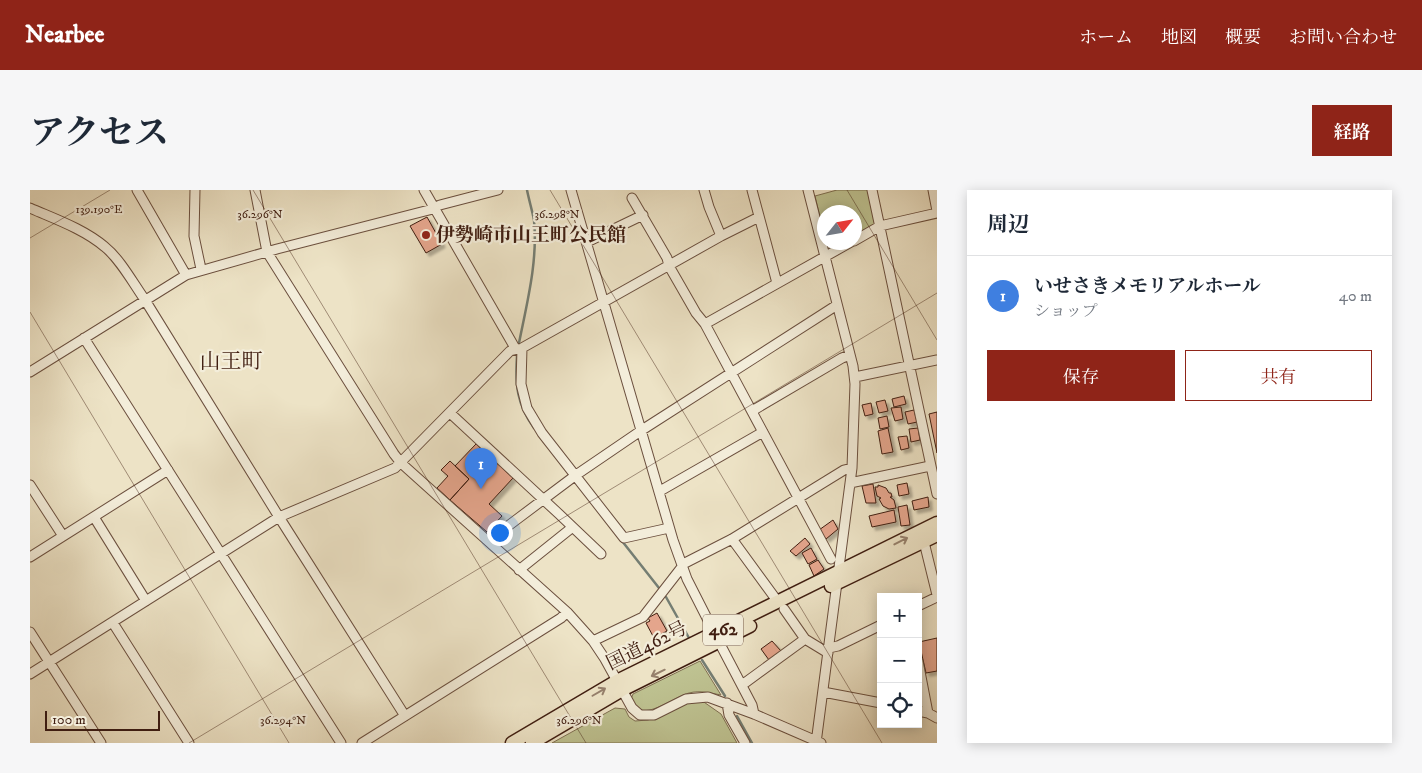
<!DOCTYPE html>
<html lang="ja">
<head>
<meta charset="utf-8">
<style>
	body { margin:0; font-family:"IM FELL DW Pica","Noto Serif JP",serif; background:#f6f6f7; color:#1f2937 }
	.controls { position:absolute; right:15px; bottom:15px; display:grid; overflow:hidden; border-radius:0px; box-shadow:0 2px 12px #0003 }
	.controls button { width:45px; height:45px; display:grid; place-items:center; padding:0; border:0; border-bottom:1px solid #e0e1e3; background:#fff; color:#1f2937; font:25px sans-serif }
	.compass { position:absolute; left:787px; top:15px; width:45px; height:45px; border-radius:50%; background:#fff; box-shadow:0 2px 12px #0003; rotate:59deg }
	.scale { position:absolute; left:15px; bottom:12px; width:115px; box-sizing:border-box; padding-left:5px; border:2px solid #401e11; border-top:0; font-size:14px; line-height:18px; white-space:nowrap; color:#401e11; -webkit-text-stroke:4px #f3edda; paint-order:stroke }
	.you { position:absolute; left:469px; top:342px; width:18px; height:18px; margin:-12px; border:4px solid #fff; border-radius:50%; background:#1a73e8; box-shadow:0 0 0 8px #1a73e833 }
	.badge { display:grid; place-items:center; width:32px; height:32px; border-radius:50%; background:#8f2418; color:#fff; font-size:16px; font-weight:700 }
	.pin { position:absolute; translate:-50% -41px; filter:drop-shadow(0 1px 2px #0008) }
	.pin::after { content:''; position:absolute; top:26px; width:18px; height:15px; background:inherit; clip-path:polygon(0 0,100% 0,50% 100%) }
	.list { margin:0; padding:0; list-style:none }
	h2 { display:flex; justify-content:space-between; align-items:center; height:65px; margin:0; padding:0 20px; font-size:21px }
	h2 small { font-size:16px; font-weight:400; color:#747a83 }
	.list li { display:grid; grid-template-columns:32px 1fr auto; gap:15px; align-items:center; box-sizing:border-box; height:80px; padding:0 20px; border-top:1px solid #e0e1e3 }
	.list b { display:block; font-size:19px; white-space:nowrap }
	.list p { margin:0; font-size:16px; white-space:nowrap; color:#747a83 }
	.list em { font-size:16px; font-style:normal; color:#747a83 }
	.actions { display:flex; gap:10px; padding:15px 20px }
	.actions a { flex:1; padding:11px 0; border:1px solid #8f2418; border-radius:0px; text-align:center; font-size:18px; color:#8f2418 }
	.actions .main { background:#8f2418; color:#fff }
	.icon { flex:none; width:28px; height:28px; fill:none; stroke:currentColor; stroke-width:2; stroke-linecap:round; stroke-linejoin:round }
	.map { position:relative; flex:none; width:907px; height:553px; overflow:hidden; border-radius:0px }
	header { display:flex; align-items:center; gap:30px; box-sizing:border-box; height:70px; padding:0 25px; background:#8f2418; color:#fff }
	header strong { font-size:24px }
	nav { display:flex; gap:28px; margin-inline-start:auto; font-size:18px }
	.intro { display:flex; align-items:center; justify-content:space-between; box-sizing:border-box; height:120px; padding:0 30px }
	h1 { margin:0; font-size:35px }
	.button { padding:12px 22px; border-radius:0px; background:#8f2418; color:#fff; font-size:18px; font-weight:700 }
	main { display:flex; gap:30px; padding:0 30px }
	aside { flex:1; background:#fff; border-radius:0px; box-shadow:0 2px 12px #0003 }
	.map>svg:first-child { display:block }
	.green { fill:#bec291; stroke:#7f7051 }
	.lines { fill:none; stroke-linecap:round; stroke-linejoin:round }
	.stream { stroke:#757e73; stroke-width:2.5 }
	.building { fill:#e4a58c; stroke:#401e11; filter:url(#shadow) }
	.minor-casing { stroke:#6b4f3e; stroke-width:11 }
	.highway-casing { stroke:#401e11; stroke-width:15 }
	.minor { stroke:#f3edda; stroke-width:9 }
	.highway { stroke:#ede3c6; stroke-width:12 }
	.oneway { stroke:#96806c }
	.ticks { fill:none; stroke:#401e11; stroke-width:1; stroke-opacity:0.45 }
	.poi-dot { fill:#8f2418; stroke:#f3edda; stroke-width:2 }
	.labels { text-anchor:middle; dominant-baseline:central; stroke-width:4.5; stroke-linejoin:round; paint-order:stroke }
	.shield { fill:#f3edda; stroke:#765c4d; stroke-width:1 }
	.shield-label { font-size:18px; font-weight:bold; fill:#401e11 }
	.poi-label { font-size:19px; font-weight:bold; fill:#401e11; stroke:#f3edda; text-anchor:start }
	.street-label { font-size:19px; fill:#401e11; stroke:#f3edda }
	.quarter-label { font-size:21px; fill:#401e11; stroke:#f3edda }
	.ticks-label { font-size:12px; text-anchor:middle; fill:#401e11; stroke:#f3edda; stroke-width:4.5; stroke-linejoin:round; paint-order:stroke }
</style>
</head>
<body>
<header>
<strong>Nearbee</strong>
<nav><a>ホーム</a><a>地図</a><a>概要</a><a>お問い合わせ</a></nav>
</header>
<div class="intro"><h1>アクセス</h1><a class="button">経路</a></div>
<main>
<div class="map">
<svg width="907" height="553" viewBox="0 0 907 553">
	<defs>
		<filter id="shadow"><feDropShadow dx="3.5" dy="3.5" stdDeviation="1" flood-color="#0004"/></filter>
	</defs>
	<rect width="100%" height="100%" fill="#ede3c6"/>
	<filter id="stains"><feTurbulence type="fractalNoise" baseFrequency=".004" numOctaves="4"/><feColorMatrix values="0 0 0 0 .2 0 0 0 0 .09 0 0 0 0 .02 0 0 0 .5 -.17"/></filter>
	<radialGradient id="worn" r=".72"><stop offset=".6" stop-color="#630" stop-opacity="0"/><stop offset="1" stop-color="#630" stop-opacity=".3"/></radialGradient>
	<path class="green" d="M807 0H839L845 33 844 35 825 46 824 22H794V44L785 6Z
		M670 471 691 505C680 503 670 500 659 503 647 506 623 524 611 520 606 519 604 513 601 509L603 504Z
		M671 510 691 524 707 553H522L585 518 595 519 599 527 605 531 618 530 654 514Z"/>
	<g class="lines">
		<path class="stream" d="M489 153C497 113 508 71 504 30 502 20 499 10 497 0
			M487 166C485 195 487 214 504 238
			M592 351 629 398
			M636 407 659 448
			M672 470 695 506
			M707 526 722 553"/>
	</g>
	<path class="building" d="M397 27 412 54 396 63 380 36Z
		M874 206 876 214 864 217 862 209Z
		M855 210 858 221 849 223 846 212Z
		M841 213 843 224 835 226 832 215Z
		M871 217 873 229 865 231 861 218Z
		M884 220 887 232 878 234 875 222Z
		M907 222V263L899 224Z
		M857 226 859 237 850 239 848 228Z
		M858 238 863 262 852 264 848 241Z
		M888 238 890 250 881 252 879 239Z
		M877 246 879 258 871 260 868 247Z
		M446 254 483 288 459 314 472 326 457 342 420 310 439 289 425 276Z
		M420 271 439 289 420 310 407 298 418 286 411 280Z
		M877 293 879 304 869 306 867 295Z
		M843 294 846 313H836L832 296Z
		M848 295 856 298 859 303H861L862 307H860L864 310 866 318 859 319 853 316 849 309 851 308 847 306 845 297H848Z
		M898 307 899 317 884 320 882 311Z
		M877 315 880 335 871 336 868 317Z
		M864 320 866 332 842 337 839 326Z
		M803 330 808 339 796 349 789 340Z
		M775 348 780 354 766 366 760 361Z
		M781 358 787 369 778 374 772 363Z
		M788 370 794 379 784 386 779 375Z
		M627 423 637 441 624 448 616 433 620 431 618 428Z
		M907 448V481L896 483 889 452Z
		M742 451 751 461 739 470 731 459Z"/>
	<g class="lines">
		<g class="minor-casing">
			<path id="minor" d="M107 0 156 85
				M165 0 164 46 171 79
				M225 0 237 62 364 264 371 273 537 422 563 451 575 469 602 518 610 525H624L656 509 678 507 724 524 791 553
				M394 0 485 158
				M541 0 643 350 657 389 685 444
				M674 0 679 17 691 46
				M722 0 747 93
				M778 0 823 176 825 194 822 278 786 553
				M842 0 907 304
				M903 0 907 21
				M602 8 637 68 639 76 666 123 675 134 801 369
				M0 18C25 29 54 39 75 57 90 69 103 93 115 110L249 327 375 526
				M824 51 850 36 907 23
				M557 52 613 25
				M675 134 821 52
				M54 148 311 553
				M492 158 491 194 497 218 512 243 594 348 639 338
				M0 182 156 85 247 59 399 20 410 15 468 0
				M825 187 907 170
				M722 221 812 168 820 165
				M420 223 529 324 571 364
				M820 293 900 276
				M0 295 33 346
				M630 301 733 242
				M64 327 116 411
				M702 349 748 412
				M458 351 546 285 612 240 807 115
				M894 352 907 405
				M0 367 138 280
				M489 380 539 340
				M888 416 907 407
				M754 419 775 449 798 463
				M83 433 159 553
				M0 442 71 553
				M563 451 613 427 655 373 702 349 814 280 822 278
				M689 452 722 515 724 524
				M799 458 808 456 851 435
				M888 471 898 523
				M0 484 249 327 365 278 480 161 492 158 691 46 729 27
				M712 495 775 449
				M793 502 851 513
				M697 513 699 525 715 553
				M888 521 898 523 907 528
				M332 553 531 428 537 422"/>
		</g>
		<g class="highway-casing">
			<path id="highway" d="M801 396 907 345
				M482 553 587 491 907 333
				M502 553 592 500 720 436"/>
		</g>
		<use href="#minor" class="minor"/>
		<use href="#highway" class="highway"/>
	</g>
	<defs><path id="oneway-shaft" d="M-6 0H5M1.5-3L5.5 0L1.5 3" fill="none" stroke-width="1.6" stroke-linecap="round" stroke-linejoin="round" transform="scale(1.25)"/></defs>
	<g class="oneway">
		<use href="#oneway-shaft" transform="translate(871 351) rotate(-27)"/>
		<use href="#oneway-shaft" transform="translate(628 483) rotate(154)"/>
		<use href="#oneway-shaft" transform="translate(569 502) rotate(-30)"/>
	</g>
	<path class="ticks" d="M223 0 556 553M520 0 852 553M817 0 907 150M0 48 80 0M0 122 259 553M159 553 907 103"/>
	<circle class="poi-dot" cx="396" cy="45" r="5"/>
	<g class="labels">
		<rect class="shield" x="673" y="424.5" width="40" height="31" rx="4"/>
		<g class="shield-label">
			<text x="693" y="440">462</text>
		</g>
		<g class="poi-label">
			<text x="406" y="45">伊勢崎市山王町公民館</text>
		</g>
		<g class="street-label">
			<text transform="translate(617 456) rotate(-26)">国道462号</text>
		</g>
		<g class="quarter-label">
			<text x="201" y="172">山王町</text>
		</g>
	</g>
	<g class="ticks-label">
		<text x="69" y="23">139.190°E</text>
		<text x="230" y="28">36.296°N</text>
		<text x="527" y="28">36.298°N</text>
		<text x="253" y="534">36.294°N</text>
		<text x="549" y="534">36.296°N</text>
	</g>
	<rect width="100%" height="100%" filter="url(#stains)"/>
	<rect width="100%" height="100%" fill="url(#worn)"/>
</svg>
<div class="controls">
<button>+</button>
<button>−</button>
<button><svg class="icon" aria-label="locate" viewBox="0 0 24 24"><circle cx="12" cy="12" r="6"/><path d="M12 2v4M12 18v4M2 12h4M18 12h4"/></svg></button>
</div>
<svg class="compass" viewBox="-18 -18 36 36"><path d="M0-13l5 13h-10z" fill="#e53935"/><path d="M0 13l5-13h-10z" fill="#747a83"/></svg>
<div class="scale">100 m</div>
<div class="you"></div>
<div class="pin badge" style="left:451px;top:299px;background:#3f7fe0">1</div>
</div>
<aside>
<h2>周辺<small></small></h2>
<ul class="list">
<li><span class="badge" style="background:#3f7fe0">1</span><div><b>いせさきメモリアルホール</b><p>ショップ</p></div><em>40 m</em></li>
</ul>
<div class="actions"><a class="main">保存</a><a>共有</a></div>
</aside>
</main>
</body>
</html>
